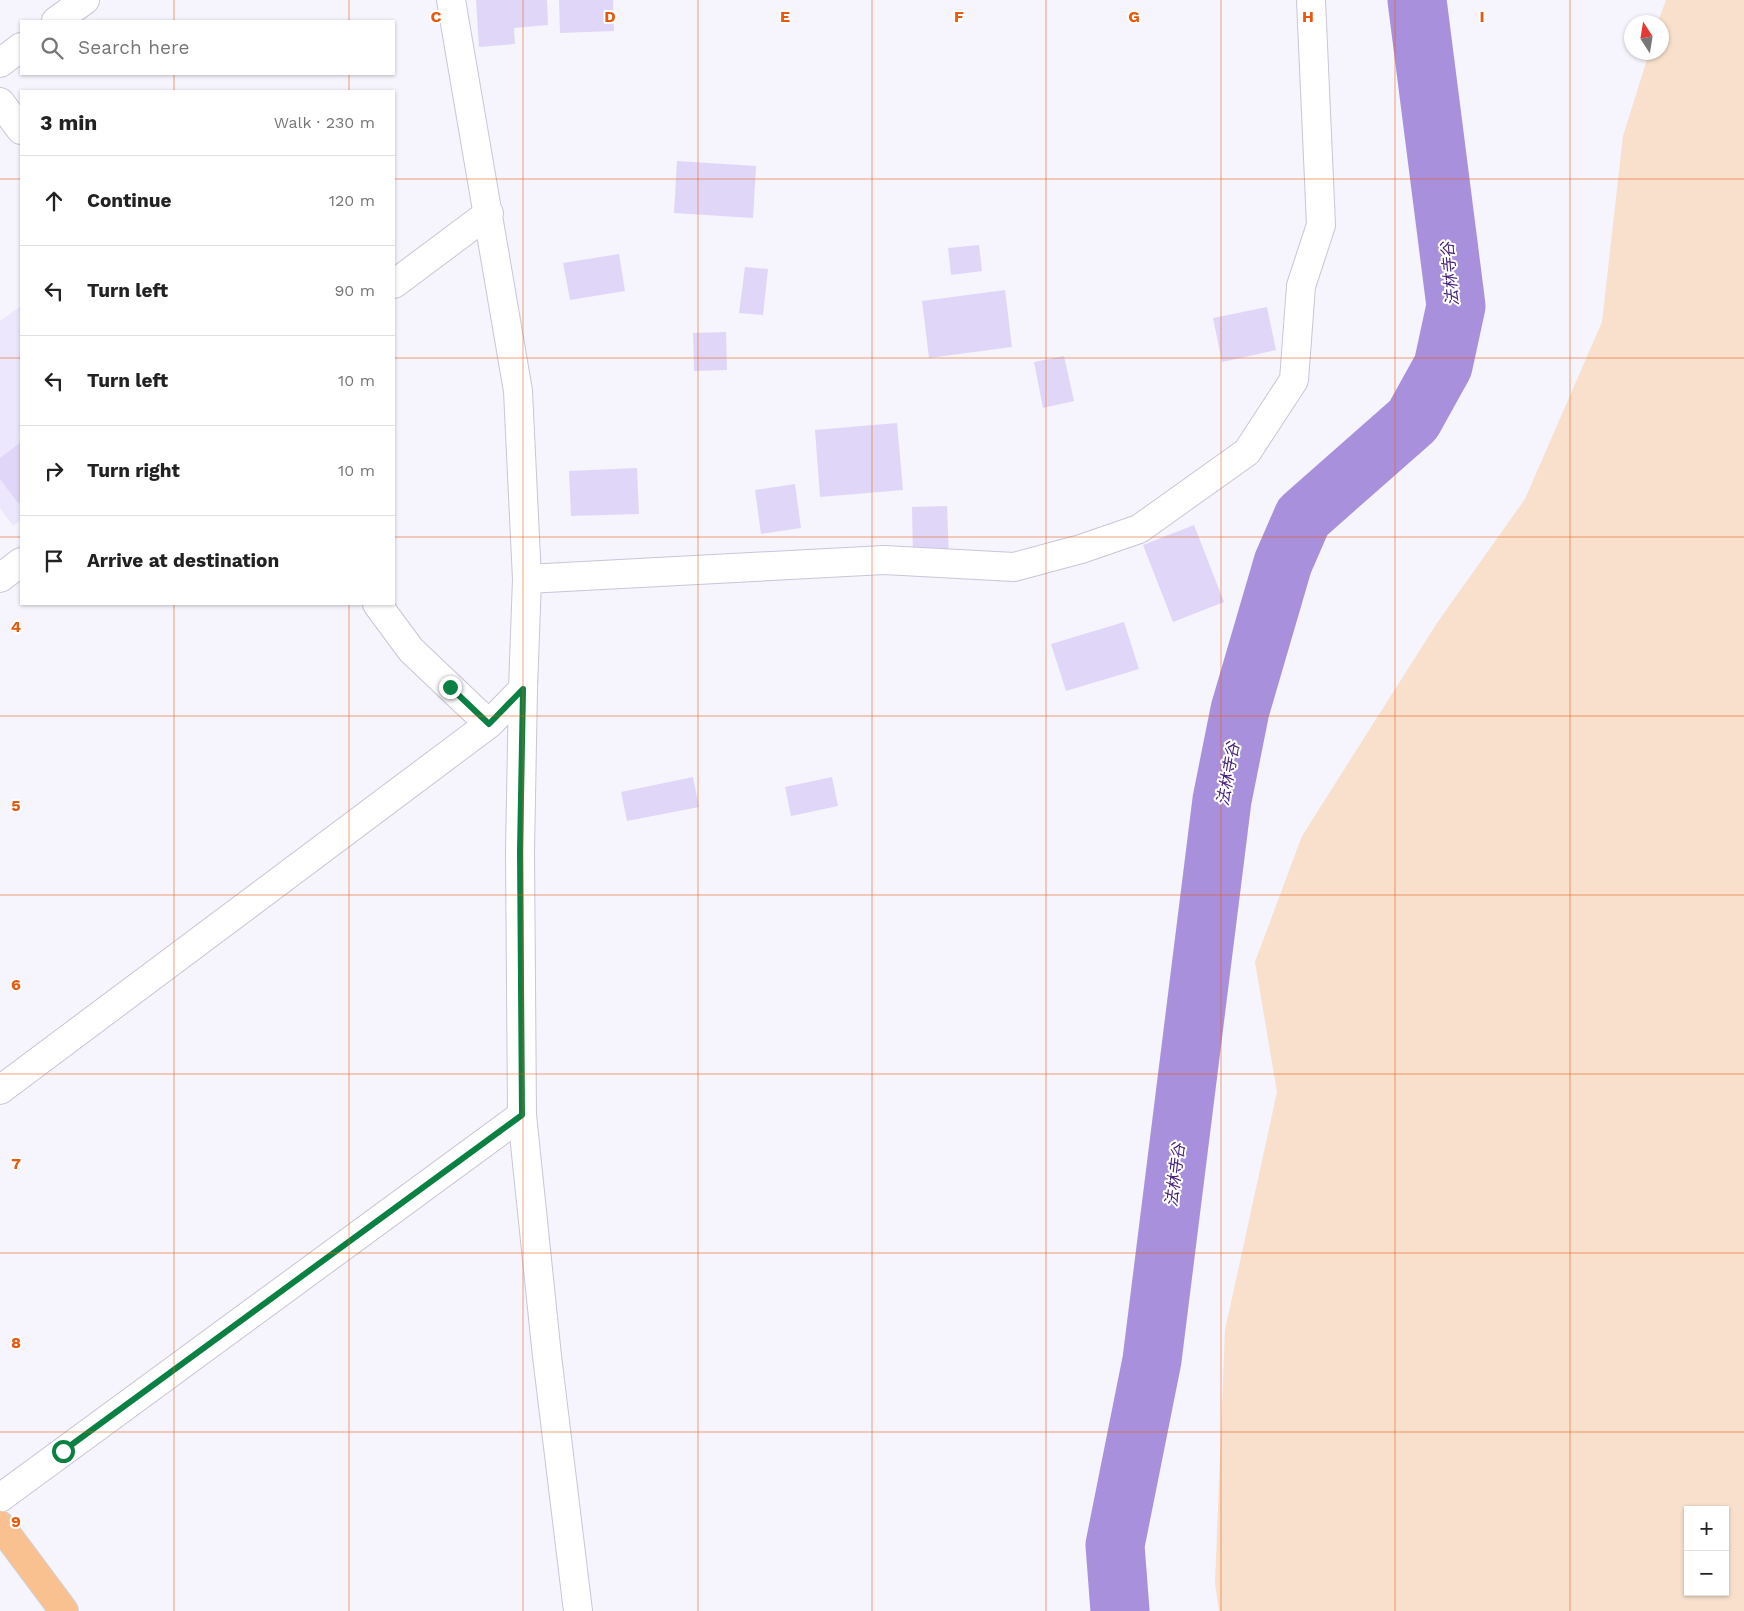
<!DOCTYPE html>
<html lang="en">
<head>
<meta charset="utf-8">
<style>
	body { margin:0; font-family:"Work Sans","Noto Sans JP",sans-serif; background:#f6f6f6; color:#222 }
	.controls { position:absolute; right:15px; bottom:15px; display:grid; overflow:hidden; border-radius:0px; box-shadow:0 1px 4px #0004 }
	.controls button { width:45px; height:45px; display:grid; place-items:center; padding:0; border:0; border-bottom:1px solid #e0e0e0; background:#fff; color:#222; font:25px sans-serif }
	.compass { position:absolute; left:1624px; top:15px; width:45px; height:45px; border-radius:50%; background:#fff; box-shadow:0 1px 4px #0004; rotate:348deg }
	.stop { position:absolute; width:15px; height:15px; margin:-11px; border:4px solid #0b8043; border-radius:50%; background:#fff }
	.stop.end { background:#0b8043; border-color:#fff; box-shadow:0 1px 5px #0008 }
	.list { margin:0; padding:0; list-style:none }
	h2 { display:flex; justify-content:space-between; align-items:center; height:65px; margin:0; padding:0 20px; font-size:21px }
	h2 small { font-size:16px; font-weight:400; color:#767676 }
	.list li { display:grid; grid-template-columns:32px 1fr auto; gap:15px; align-items:center; box-sizing:border-box; height:90px; padding:0 20px; border-top:1px solid #e0e0e0 }
	.list b { display:block; font-size:19px; white-space:nowrap }
	.list em { font-size:16px; font-style:normal; color:#767676 }
	.icon { flex:none; width:28px; height:28px; fill:none; stroke:currentColor; stroke-width:2; stroke-linecap:round; stroke-linejoin:round }
	.map { position:relative; flex:none; width:1744px; height:1611px; overflow:hidden }
	.search { position:absolute; background:#fff; box-shadow:0 1px 4px #0004; left:20px; top:20px; width:375px; height:55px; display:flex; align-items:center; gap:12px; box-sizing:border-box; padding:0 18px; border-radius:0px; color:#767676; font-size:19px }
	.panel { position:absolute; background:#fff; box-shadow:0 1px 4px #0004; left:20px; top:90px; width:375px; height:515px; border-radius:0px }
	.map>svg:first-child { display:block }
	.built { fill:#ede7fd }
	.green { fill:#f8e0cd; fill-rule:evenodd }
	.lines { fill:none; stroke-linecap:round; stroke-linejoin:round }
	.river { stroke:#a890dd; stroke-width:59 }
	.building { fill:#e0d7f8 }
	.minor-casing { stroke:#cac5d8; stroke-width:30 }
	.highway-casing { stroke:#d2d1d3; stroke-width:30 }
	.minor { stroke:#fff; stroke-width:28 }
	.highway { stroke:#f9c090; stroke-width:28 }
	.route { stroke:#0b8043; stroke-width:6 }
	.grid { fill:none; stroke:#e8590c; stroke-width:1; stroke-opacity:0.55 }
	.labels { text-anchor:middle; dominant-baseline:central; stroke-width:4; stroke-linejoin:round; paint-order:stroke }
	.water-label { font-size:16px; font-style:italic; fill:#48237d; stroke:#fff }
	.grid-label { font-size:16px; text-anchor:middle; font-weight:bold; fill:#e8590c; stroke:#fff; stroke-width:4; stroke-linejoin:round; paint-order:stroke }
</style>
</head>
<body>
<div class="map">
<svg width="1744" height="1611" viewBox="0 0 1744 1611">
	<rect width="100%" height="100%" fill="#f6f4fc"/>
	<path class="built" d="M21 306V520L13 526 0 508V321Z"/>
	<path class="green" d="M1666 0H1744V1611H1219L1215 1583 1225 1330 1277 1092 1255 962 1302 836 1437 623 1525 499 1602 322 1623 136 1649 53 1662 52V22H1658ZM1688 1510H1725V1592H1688Z"/>
	<g class="lines">
		<path class="river" d="M1120 1611 1115 1545 1152 1360 1222 800 1240 710 1283 563 1303 517 1413 420 1443 366 1456 306 1417 0"/>
	</g>
	<path class="building" d="M476 0H547L548 25 514 28 515 44 479 47Z
		M559 0H613L614 31 560 33Z
		M677 161 756 166 753 218 674 213Z
		M979 245 982 271 951 275 948 248Z
		M619 254 625 291 570 300 563 263Z
		M745 267 768 269 763 315 739 313Z
		M1005 290 1012 347 929 358 922 301Z
		M1267 307 1276 350 1222 362 1213 318Z
		M726 332 727 370 694 371 693 333Z
		M1064 356 1074 401 1043 408 1034 362Z
		M897 423 903 490 820 497 815 430Z
		M21 442V500L18 503 0 479V458Z
		M637 468 639 514 571 516 569 471Z
		M795 484 801 528 761 534 755 490Z
		M947 506 949 559 913 560 912 507Z
		M1194 525 1224 602 1173 622 1143 545Z
		M1124 622 1139 669 1066 691 1051 644Z
		M693 777 699 807 627 821 621 792Z
		M832 777 838 806 791 816 785 787Z"/>
	<g class="lines">
		<g class="minor-casing">
			<path id="minor" d="M451 0 518 391 527 579 523 689 520 851 522 1115 547 1356 578 1611
				M56 21 85 0
				M0 63 21 47
				M0 102 21 130
				M394 284 489 213
				M0 578 21 562
				M527 579 884 560 1014 567 1081 549 1139 529 1247 452 1294 380 1301 286 1321 225 1311 0
				M377 604 411 650 489 724
				M0 1090 489 724 523 689
				M0 1498 522 1115"/>
		</g>
		<g class="highway-casing">
			<path id="highway" d="M0 1525 64 1611"/>
		</g>
		<use href="#minor" class="minor"/>
		<use href="#highway" class="highway"/>
	</g>
	<g class="lines">
		<path class="route" d="M63 1451 522 1115 520 851 523 689 489 724 450 687"/>
	</g>
	<path class="grid" d="M174 0V21M349 0V21M523 0V1611M698 0V1611M872 0V1611M1046 0V1611M1221 0V1611M1395 0V1611M1570 0V1611M174 74V91M349 74V91M0 179H21M394 179H1744M0 358H21M394 358H1744M0 537H21M394 537H1744M174 604V1611M349 604V1611M0 716H1744M0 895H1744M0 1074H1744M0 1253H1744M0 1432H1744"/>
	<g class="labels">
		<g class="water-label">
			<text transform="translate(1450 274) rotate(-95)">法林寺谷</text>
			<text transform="translate(1228 774) rotate(-80)">法林寺谷</text>
			<text transform="translate(1175 1175) rotate(-83)">法林寺谷</text>
		</g>
	</g>
	<g class="grid-label">
		<text x="436" y="22">C</text>
		<text x="610" y="22">D</text>
		<text x="785" y="22">E</text>
		<text x="959" y="22">F</text>
		<text x="1134" y="22">G</text>
		<text x="1308" y="22">H</text>
		<text x="1482" y="22">I</text>
		<text x="16" y="632">4</text>
		<text x="16" y="811">5</text>
		<text x="16" y="990">6</text>
		<text x="16" y="1169">7</text>
		<text x="16" y="1348">8</text>
		<text x="16" y="1527">9</text>
	</g>
</svg>
<div class="controls">
<button>+</button>
<button>−</button>
</div>
<svg class="compass" viewBox="-18 -18 36 36"><path d="M0-13l5 13h-10z" fill="#e53935"/><path d="M0 13l5-13h-10z" fill="#767676"/></svg>
<div class="stop" style="left:63px;top:1451px"></div>
<div class="stop end" style="left:450px;top:687px"></div>
<div class="search"><svg class="icon" aria-label="search" viewBox="0 0 24 24"><circle cx="10" cy="10" r="6"/><path d="M15 15l6 6"/></svg>Search here</div>
<section class="panel">
<h2>3 min<small>Walk · 230 m</small></h2>
<ul class="list">
<li><svg class="icon" aria-label="ahead" viewBox="0 0 24 24"><path d="M12 20V5M6 11l6-6 6 6"/></svg><div><b>Continue</b></div><em>120 m</em></li>
<li><svg class="icon" aria-label="left" viewBox="0 0 24 24"><path d="M17 20v-9H6M10 6l-5 5 5 5"/></svg><div><b>Turn left</b></div><em>90 m</em></li>
<li><svg class="icon" aria-label="left" viewBox="0 0 24 24"><path d="M17 20v-9H6M10 6l-5 5 5 5"/></svg><div><b>Turn left</b></div><em>10 m</em></li>
<li><svg class="icon" aria-label="right" viewBox="0 0 24 24"><path d="M7 20v-9h11M14 6l5 5-5 5"/></svg><div><b>Turn right</b></div><em>10 m</em></li>
<li><svg class="icon" aria-label="arrive" viewBox="0 0 24 24"><path d="M6 21V4h12l-3 4 3 4H6"/></svg><div><b>Arrive at destination</b></div></li>
</ul>
</section>
</div>
</body>
</html>
